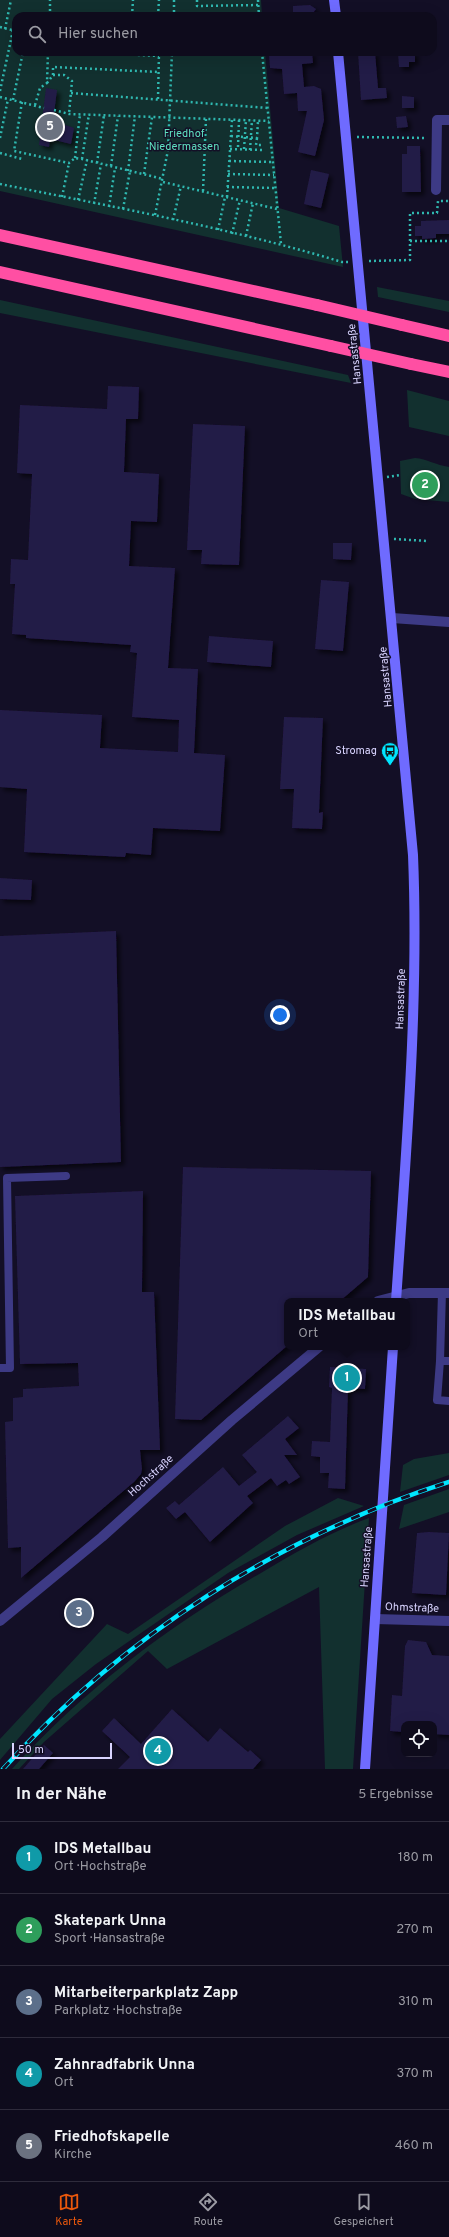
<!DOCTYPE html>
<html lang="de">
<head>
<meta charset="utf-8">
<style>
	body { margin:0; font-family:Overpass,sans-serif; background:#1c1929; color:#f1f3f6 }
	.controls { position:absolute; right:12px; bottom:12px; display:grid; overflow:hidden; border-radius:8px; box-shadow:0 4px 16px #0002 }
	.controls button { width:36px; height:36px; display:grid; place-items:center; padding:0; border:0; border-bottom:1px solid #2e2b3b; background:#0e0b1c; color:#f1f3f6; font:20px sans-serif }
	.scale { position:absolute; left:12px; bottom:10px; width:100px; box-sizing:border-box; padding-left:4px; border:2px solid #d9d4ff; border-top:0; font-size:11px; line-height:14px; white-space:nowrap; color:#d9d4ff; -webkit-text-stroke:3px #130f26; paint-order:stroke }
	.you { position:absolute; left:280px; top:1015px; width:14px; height:14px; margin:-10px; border:3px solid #fff; border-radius:50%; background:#1a73e8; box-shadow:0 0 0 6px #1a73e833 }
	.badge { display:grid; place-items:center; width:26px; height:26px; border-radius:50%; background:#ea580c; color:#fff; font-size:13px; font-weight:700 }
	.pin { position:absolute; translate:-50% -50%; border:2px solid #fff; box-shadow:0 1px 4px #0006 }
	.popup { position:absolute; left:284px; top:1298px; width:126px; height:52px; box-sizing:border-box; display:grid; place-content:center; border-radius:8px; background:#0e0b1c; filter:drop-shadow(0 1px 3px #0005); font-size:13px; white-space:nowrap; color:#9b9ba3 }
	.popup b { font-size:15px; color:#f1f3f6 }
	.popup::after { content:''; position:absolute; left:50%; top:100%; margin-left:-8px; border:8px solid transparent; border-top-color:#0e0b1c }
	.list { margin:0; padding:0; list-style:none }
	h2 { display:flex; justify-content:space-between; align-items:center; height:52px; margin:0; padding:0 16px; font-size:17px }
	h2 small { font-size:13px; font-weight:400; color:#9b9ba3 }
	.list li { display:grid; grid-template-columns:26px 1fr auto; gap:12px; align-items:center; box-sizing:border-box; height:72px; padding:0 16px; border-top:1px solid #2e2b3b }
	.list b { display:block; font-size:15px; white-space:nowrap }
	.list p { margin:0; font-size:13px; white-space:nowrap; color:#9b9ba3 }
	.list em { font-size:13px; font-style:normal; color:#9b9ba3 }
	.icon { flex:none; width:22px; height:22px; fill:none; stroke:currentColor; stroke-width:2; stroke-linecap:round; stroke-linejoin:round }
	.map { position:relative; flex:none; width:449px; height:1769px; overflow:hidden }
	.search { position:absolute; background:#0e0b1c; box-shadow:0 4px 16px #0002; left:12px; right:12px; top:12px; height:44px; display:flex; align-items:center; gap:10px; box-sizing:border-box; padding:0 14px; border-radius:12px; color:#9b9ba3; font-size:15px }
	.sheet { height:412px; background:#0e0b1c }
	nav { display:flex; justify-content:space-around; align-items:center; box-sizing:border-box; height:56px; border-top:1px solid #2e2b3b; background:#0e0b1c; font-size:11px; color:#9b9ba3 }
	nav a { display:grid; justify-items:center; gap:2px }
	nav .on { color:#ea580c }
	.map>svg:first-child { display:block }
	.green { fill:#12302f }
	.building { fill:#241b47; filter:url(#shadow) }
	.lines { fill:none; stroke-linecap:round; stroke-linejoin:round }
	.path { stroke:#2fb8b0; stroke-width:2.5; stroke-dasharray:2 3; stroke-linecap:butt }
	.service { stroke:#3d3a85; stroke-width:8 }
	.minor { stroke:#3d3a85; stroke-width:10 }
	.tertiary { stroke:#3d3a85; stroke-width:10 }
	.secondary { stroke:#6f6bff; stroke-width:10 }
	.motorway { stroke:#ff4fa3; stroke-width:12 }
	.rail-casing { stroke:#00e5ff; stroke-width:4.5 }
	.rail { stroke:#130f26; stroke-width:3; stroke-dasharray:9; stroke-linecap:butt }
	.motorway-bridge { stroke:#ff4fa3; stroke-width:12 }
	.labels { text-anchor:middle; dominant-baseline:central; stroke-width:3; stroke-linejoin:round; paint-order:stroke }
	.park-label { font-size:11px; fill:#5fe0c0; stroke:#130f26 }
	.street-label { font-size:11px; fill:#d9d4ff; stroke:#130f26 }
	.poi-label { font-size:11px; fill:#d9d4ff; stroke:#130f26; text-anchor:end }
</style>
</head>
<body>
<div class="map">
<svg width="449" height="1769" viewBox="0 0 449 1769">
	<defs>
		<filter id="shadow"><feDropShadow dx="3.5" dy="3.5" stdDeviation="2" flood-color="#0009"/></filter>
	</defs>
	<rect width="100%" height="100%" fill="#130f26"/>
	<path class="green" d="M0 0H261L262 16H16V52H265L279 208 339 226 343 267 0 191Z
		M377 287 449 301V312L378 297Z
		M0 300 348 375 351 383 0 313Z
		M407 390 449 401V436L409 427Z
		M415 458C427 459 436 465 449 467V502L415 499 401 494 400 461Z
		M449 1453V1475L400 1492 403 1465 414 1459Z
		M449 1489V1512L399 1529 404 1505Z
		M338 1498 364 1506 297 1535 228 1573 96 1664 52 1699 0 1760V1739L107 1624 128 1634 285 1526Z
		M369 1518 353 1769H325L319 1587 167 1669 148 1651 44 1742 19 1769H12C84 1690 168 1626 261 1573 296 1552 331 1532 369 1518Z"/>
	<path class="building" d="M310 5 316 9 311 16H293V6Z
		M299 52H312L313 63 302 64 304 87 314 86 321 89 324 120 315 156 298 152 307 111H298L297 93 284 94 282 69 270 68 269 54 299 56Z
		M358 52H375L378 88H386L387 98 361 100Z
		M398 52H415V62H409V67H399Z
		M46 88 57 90 53 121 74 128 71 144 50 139 49 147 39 145Z
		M402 96 414 97V108H402Z
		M406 116 408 127 397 128 396 117Z
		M407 146H420L421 192H402V154H407Z
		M311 170 329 174 321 208 304 204Z
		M449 220V234H436V238L422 239V236H415V226H421V221Z
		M108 386 139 387 138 419H126L124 472 159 474 157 522 131 521 129 566 175 568 168 668 198 669 194 753 225 755 220 831 153 828 151 855 126 853 125 857 24 852 27 789 0 787V710L102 715 100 748 178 752 179 720 132 717 137 653 130 652 131 645 26 638V635L12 634 15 584H10L11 559 28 560 32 474 17 473 20 405 107 409Z
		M193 424 245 426 239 565 201 564 202 550H187Z
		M333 543H352L351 560 333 559Z
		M321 580 349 582 343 651 315 649Z
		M209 636 273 641 271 667 207 662Z
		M284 717 323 718 319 813 323 812 322 829 292 828 294 789H280Z
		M0 878 32 880 31 900 0 899Z
		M116 931 121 1162 0 1167V936Z
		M183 1167 371 1171 368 1277 340 1301H287V1346L201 1420 175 1419Z
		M143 1191 142 1292H154L160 1450H140L142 1469 141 1474 134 1482 21 1578V1547L8 1548 5 1422 13 1421V1398L23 1397V1389L79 1386 78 1363 20 1364 15 1196Z
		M330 1367 366 1369 365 1389 348 1388 345 1489 328 1488 329 1473H320V1457L311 1456 312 1441 330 1442 332 1388 329 1387Z
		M288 1416 299 1428 285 1439 297 1455H284L300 1477 289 1484 286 1480 277 1486 271 1478 247 1496 253 1503 210 1542 185 1512 176 1519 166 1508 175 1501 179 1505 223 1467 239 1486 257 1472 242 1455Z
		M429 1532 449 1533 446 1595 412 1593 417 1533Z
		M408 1640 426 1642 432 1655 449 1656V1735L434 1734V1724H404V1732L390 1731 392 1695 402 1696 405 1646Z
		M172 1709 208 1742 220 1728 248 1752 250 1750 261 1760 253 1769H118L130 1757 102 1731 114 1718 141 1744Z
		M44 1745 53 1753 39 1769H23Z"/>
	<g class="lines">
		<path class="path" d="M174 0V14
			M197 0V6L259 5
			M258 0 259 16
			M50 16V0
			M132 16 133 0
			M158 16 159 0
			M166 16 174 14 180 16
			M0 27 16 31
			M5 29 11 0
			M78 52 159 56
			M262 52 281 244
			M53 75V67L159 72
			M47 83 53 75H64L72 81 69 114
			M0 91 13 30
			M71 93 268 108
			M0 97 44 108
			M158 99 159 52
			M13 100 23 52
			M22 102 14 151 69 163 75 158 82 159 163 179
			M35 105 40 88 47 83 48 52
			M54 110 69 114 269 121
			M231 136 257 138 258 121
			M357 137 426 138
			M0 138 8 99
			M257 138 256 145H261
			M238 147 239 120
			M230 149 262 150
			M244 149 246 120
			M250 150 252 120
			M0 153 22 159
			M75 158 80 114
			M82 159 89 114
			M229 161 272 162
			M97 163 104 115
			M111 166 118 116
			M128 171 135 116
			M144 174 152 117
			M228 174 274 175
			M163 182 277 209
			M0 184C114 207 230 228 342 262H348
			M227 187 275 188
			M203 191 206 119
			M62 197 69 163
			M227 197 232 120
			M78 200 87 160
			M94 204 101 164
			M109 207 115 168
			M123 209 130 171
			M155 215 168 150 172 52
			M173 220 181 186
			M218 230 225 197
			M232 234 240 200
			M246 236 253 203
			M410 241H449
			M369 261 410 260V213H437L438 201H449
			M387 477 401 475
			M394 539 428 541"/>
		<path class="service" d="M440 1361 442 1292
			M449 1361H440L437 1400 449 1401
			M0 1368H10L7 1178 66 1176"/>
		<path class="minor" d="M436 190 437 120H449
			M392 618 449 622
			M375 1619 449 1621"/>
		<path class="tertiary" d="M378 1301 409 1293H449
			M0 1621 102 1537 232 1420 319 1347"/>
		<path class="secondary" d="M334 0 336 16
			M338 52 413 855C419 1003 406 1153 396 1301
			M365 1769 393 1347"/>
		<path class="motorway" d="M0 235 317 305
			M0 272 331 346
			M402 325 449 336
			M411 364 449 372"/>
		<g class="rail-casing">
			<path id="rail" d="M3 1769C124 1635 278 1537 449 1482"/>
		</g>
		<use href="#rail" class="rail"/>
		<path class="motorway-bridge" d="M317 305 402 325
			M331 346 411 364"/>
	</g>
	<defs>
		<g id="bus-pin" transform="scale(0.9)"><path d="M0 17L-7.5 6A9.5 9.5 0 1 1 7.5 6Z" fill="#00e5ff" stroke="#130f26"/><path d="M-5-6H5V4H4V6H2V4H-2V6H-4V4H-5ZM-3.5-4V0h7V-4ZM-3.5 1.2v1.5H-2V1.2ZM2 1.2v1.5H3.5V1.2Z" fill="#111"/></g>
	</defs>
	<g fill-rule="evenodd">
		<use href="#bus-pin" x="390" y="751"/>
	</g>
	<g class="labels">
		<g class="park-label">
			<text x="184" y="134">Friedhof<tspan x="184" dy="13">Niedermassen</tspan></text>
		</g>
		<g class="street-label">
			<text transform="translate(355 354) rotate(-96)">Hansastraße</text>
			<text transform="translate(386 677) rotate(-95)">Hansastraße</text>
			<text transform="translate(401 999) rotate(-88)">Hansastraße</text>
			<text transform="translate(151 1476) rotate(-42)">Hochstraße</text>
			<text transform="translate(367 1557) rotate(-86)">Hansastraße</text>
			<text transform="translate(412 1608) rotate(2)">Ohmstraße</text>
		</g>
		<g class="poi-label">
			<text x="377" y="751">Stromag</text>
		</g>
	</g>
</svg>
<div class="controls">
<button><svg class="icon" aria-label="locate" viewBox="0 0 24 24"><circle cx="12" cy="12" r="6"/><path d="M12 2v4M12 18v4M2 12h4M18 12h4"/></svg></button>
</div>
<div class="scale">50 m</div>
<div class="you"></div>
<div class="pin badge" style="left:347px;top:1378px;background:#0f9aa8">1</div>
<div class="popup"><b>IDS Metallbau</b>Ort</div>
<div class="pin badge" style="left:425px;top:485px;background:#2e9e5b">2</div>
<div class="pin badge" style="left:79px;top:1613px;background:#5c6f8a">3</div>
<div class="pin badge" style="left:158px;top:1751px;background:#0f9aa8">4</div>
<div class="pin badge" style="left:50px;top:127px;background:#6b7280">5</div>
<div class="search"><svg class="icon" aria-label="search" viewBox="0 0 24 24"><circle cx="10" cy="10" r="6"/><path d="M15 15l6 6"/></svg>Hier suchen</div>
</div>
<section class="sheet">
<h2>In der Nähe<small>5 Ergebnisse</small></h2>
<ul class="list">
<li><span class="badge" style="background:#0f9aa8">1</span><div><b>IDS Metallbau</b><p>Ort · Hochstraße</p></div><em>180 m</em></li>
<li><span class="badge" style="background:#2e9e5b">2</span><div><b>Skatepark Unna</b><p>Sport · Hansastraße</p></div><em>270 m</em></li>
<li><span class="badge" style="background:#5c6f8a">3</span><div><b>Mitarbeiterparkplatz Zapp</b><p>Parkplatz · Hochstraße</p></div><em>310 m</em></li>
<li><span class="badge" style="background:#0f9aa8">4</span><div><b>Zahnradfabrik Unna</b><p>Ort</p></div><em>370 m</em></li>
<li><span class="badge" style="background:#6b7280">5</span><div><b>Friedhofskapelle</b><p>Kirche</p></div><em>460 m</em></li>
</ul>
</section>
<nav>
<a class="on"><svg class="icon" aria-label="map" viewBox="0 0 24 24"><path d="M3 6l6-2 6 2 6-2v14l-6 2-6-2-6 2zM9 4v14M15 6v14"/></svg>Karte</a>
<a><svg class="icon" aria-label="directions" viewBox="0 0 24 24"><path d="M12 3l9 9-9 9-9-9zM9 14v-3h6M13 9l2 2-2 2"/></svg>Route</a>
<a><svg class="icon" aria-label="saved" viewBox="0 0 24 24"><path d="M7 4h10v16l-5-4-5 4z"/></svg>Gespeichert</a>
</nav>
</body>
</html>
